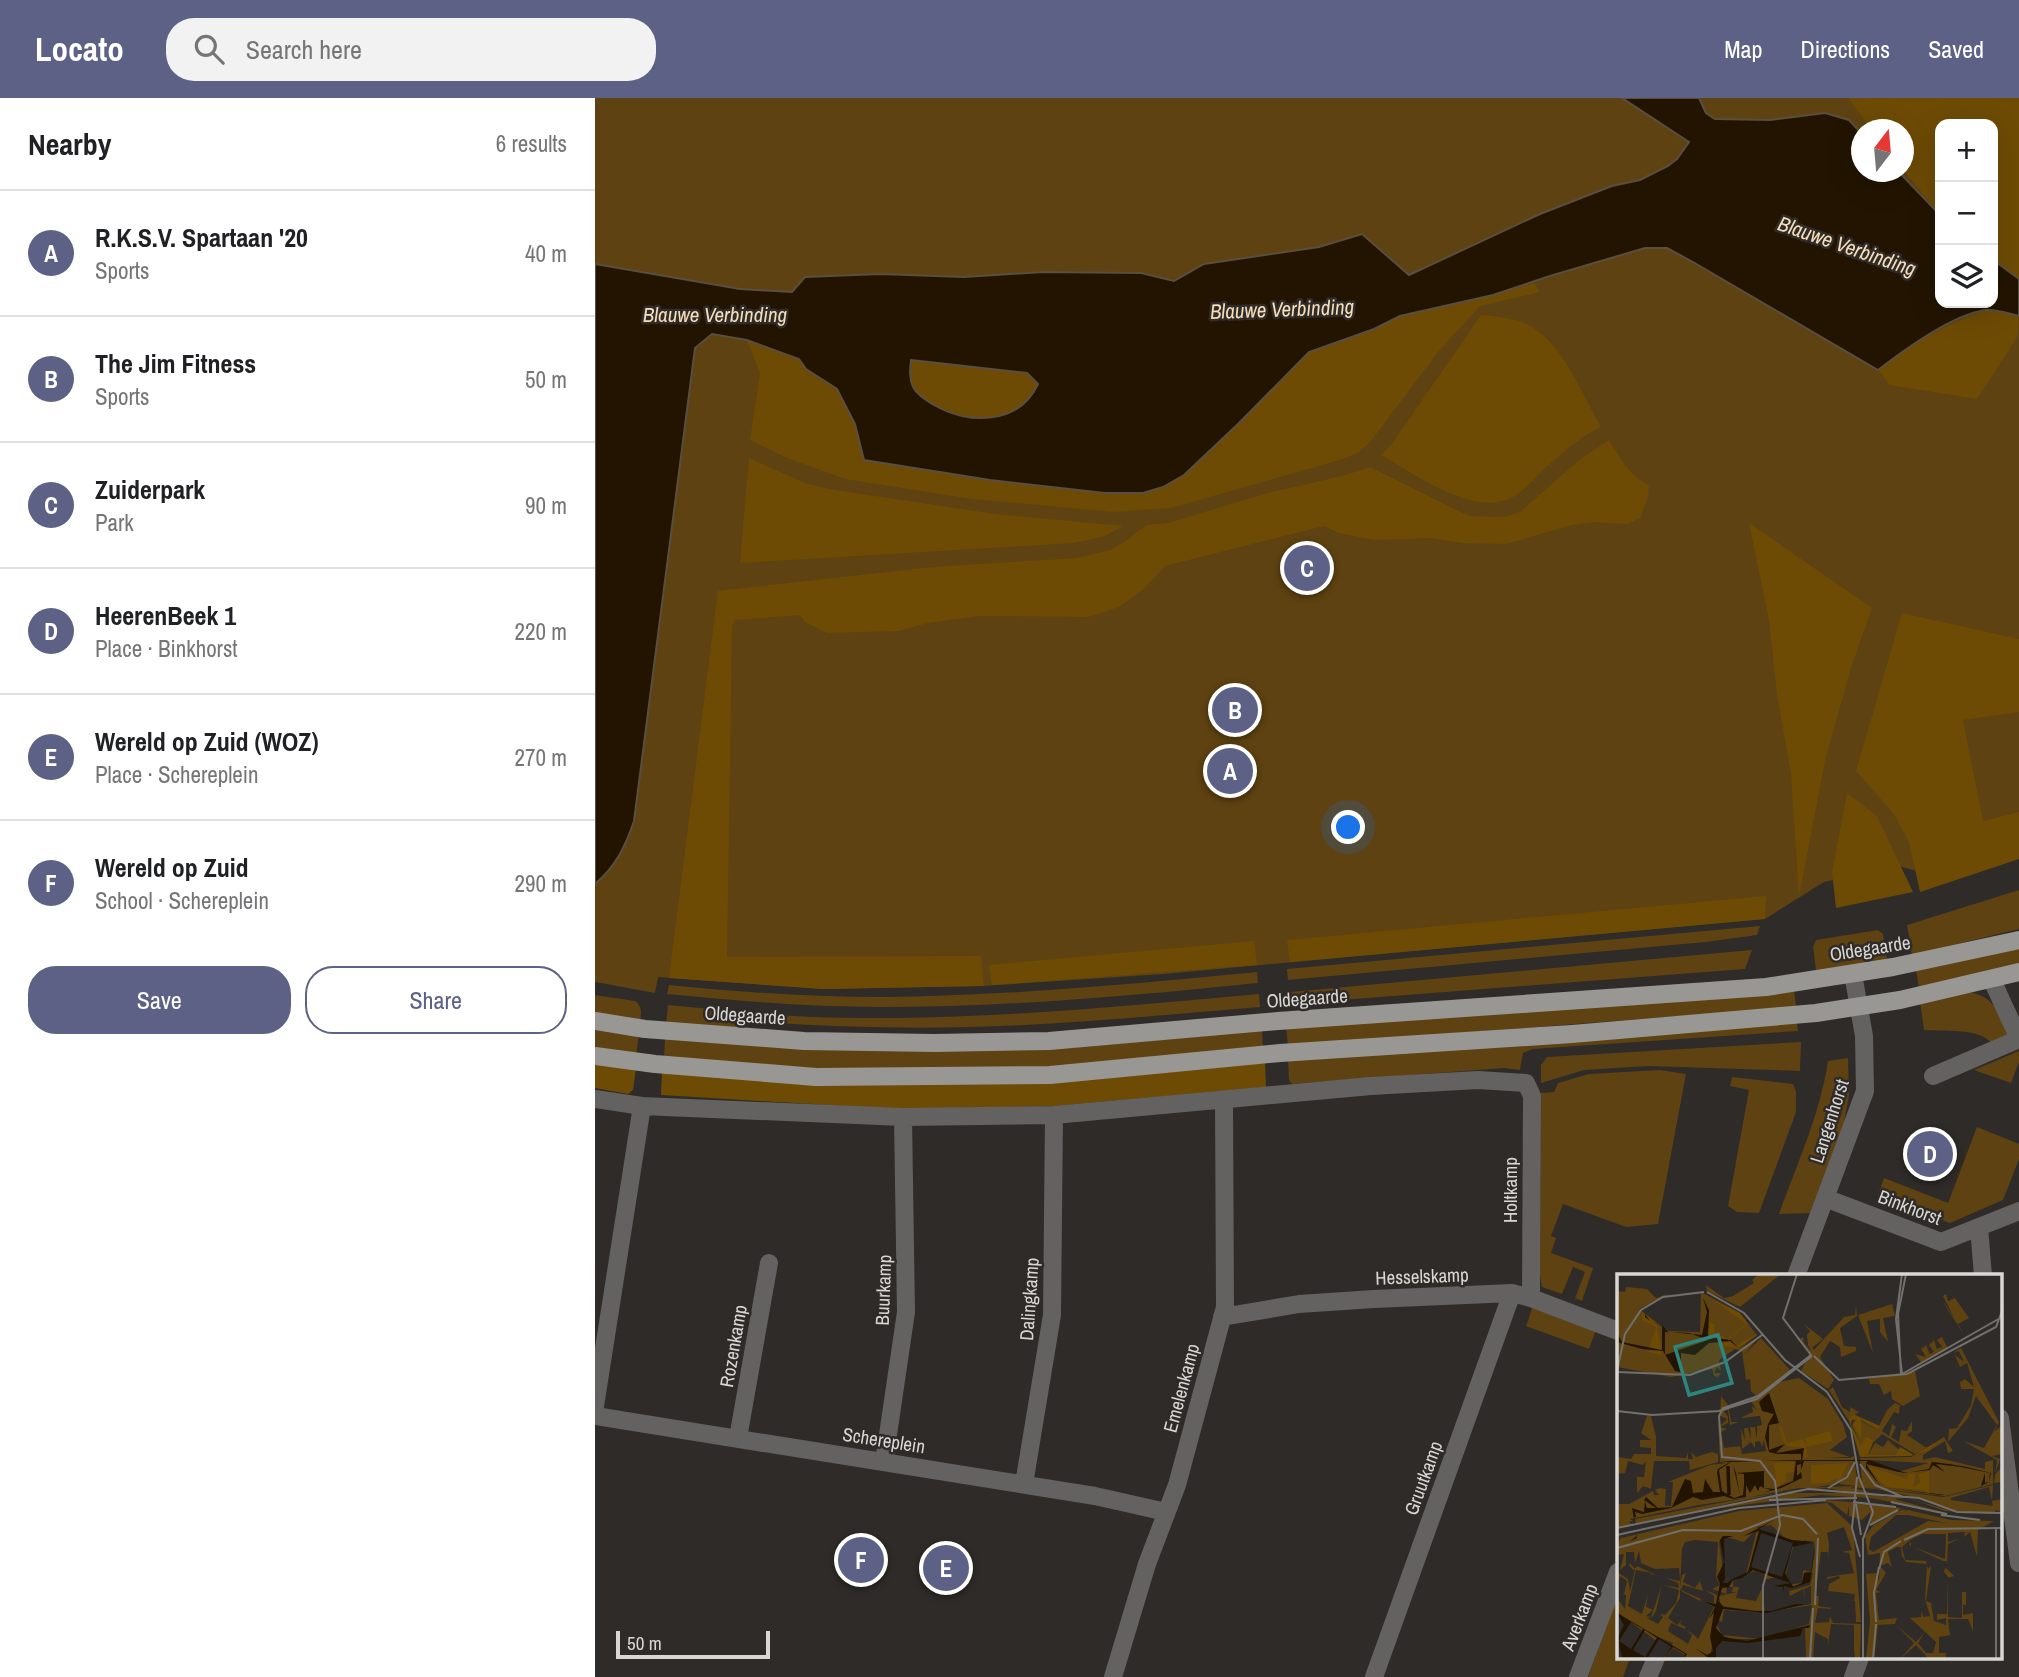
<!DOCTYPE html>
<html lang="en">
<head>
<meta charset="utf-8">
<style>
	body { margin:0; font-family:"Archivo Narrow",sans-serif; background:#f2f2f2; color:#202124 }
	.controls { position:absolute; right:21px; top:21px; display:grid; overflow:hidden; border-radius:14px; box-shadow:0 7px 28px #0002 }
	.controls button { width:63px; height:63px; display:grid; place-items:center; padding:0; border:0; border-bottom:2px solid #e0e0e0; background:#fff; color:#202124; font:35px sans-serif }
	.compass { position:absolute; left:1256px; top:21px; width:63px; height:63px; border-radius:50%; background:#fff; box-shadow:0 7px 28px #0002; rotate:16deg }
	.scale { position:absolute; left:21px; bottom:18px; width:154px; box-sizing:border-box; padding-left:7px; border:4px solid #d8d7d4; border-top:0; font-size:19px; line-height:24px; white-space:nowrap; color:#d8d7d4; -webkit-text-stroke:5px #2e2b28; paint-order:stroke }
	.you { position:absolute; left:754px; top:730px; width:24px; height:24px; margin:-18px; border:5px solid #fff; border-radius:50%; background:#1a73e8; box-shadow:0 0 0 10px #1a73e833 }
	.badge { display:grid; place-items:center; width:46px; height:46px; border-radius:50%; background:#5d6185; color:#fff; font-size:23px; font-weight:700 }
	.pin { position:absolute; translate:-50% -50%; border:4px solid #fff; box-shadow:0 2px 7px #0006 }
	.list { margin:0; padding:0; list-style:none }
	h2 { display:flex; justify-content:space-between; align-items:center; height:91px; margin:0; padding:0 28px; font-size:30px }
	h2 small { font-size:23px; font-weight:400; color:#757577 }
	.list li { display:grid; grid-template-columns:46px 1fr auto; gap:21px; align-items:center; box-sizing:border-box; height:126px; padding:0 28px; border-top:2px solid #e0e0e0 }
	.list b { display:block; font-size:26px; white-space:nowrap }
	.list p { margin:0; font-size:23px; white-space:nowrap; color:#757577 }
	.list em { font-size:23px; font-style:normal; color:#757577 }
	.actions { display:flex; gap:14px; padding:21px 28px }
	.actions a { flex:1; padding:16px 0; border:2px solid #5d6185; border-radius:28px; text-align:center; font-size:24px; color:#5d6185 }
	.actions .main { background:#5d6185; color:#fff }
	.icon { flex:none; width:38px; height:38px; fill:none; stroke:currentColor; stroke-width:2; stroke-linecap:round; stroke-linejoin:round }
	.map { position:relative; flex:none; width:1424px; height:1579px; overflow:hidden }
	header { display:flex; align-items:center; gap:42px; box-sizing:border-box; height:98px; padding:0 35px; background:#5d6185; color:#fff }
	header strong { font-size:33px }
	nav { display:flex; gap:38px; margin-inline-start:auto; font-size:24px }
	.search { width:490px; height:63px; background:#f2f2f2; display:flex; align-items:center; gap:18px; box-sizing:border-box; padding:0 24px; border-radius:28px; color:#757577; font-size:26px }
	main { display:flex }
	aside { flex:1; background:#fff }
	.map>svg:first-child { display:block }
	.green { fill:#5e4211; fill-rule:evenodd }
	.forest { fill:#6d4b05 }
	.water { fill:#221400; stroke:#594e40; stroke-width:2; fill-rule:evenodd }
	.lines { fill:none; stroke-linecap:round; stroke-linejoin:round }
	.minor { stroke:#636260; stroke-width:18 }
	.major { stroke:#999793; stroke-width:18 }
	.labels { text-anchor:middle; dominant-baseline:central; stroke-width:5; stroke-linejoin:round; paint-order:stroke }
	.street-label { font-size:19px; fill:#d8d7d4; stroke:#2e2b28 }
	.water-label { font-size:21px; font-style:italic; fill:#f7ddb8; stroke:#2e2b28 }
	.inset-river { fill:none; stroke:#221400; stroke-width:3.5 }
	.inset-road { fill:none; stroke:#72706d; stroke-width:2 }
	.view { fill:#2d857d; fill-opacity:0.15; stroke:#2d857d; stroke-width:3.5 }
	.inset-edge { fill:none; stroke:#d8d7d4; stroke-width:3.5 }
</style>
</head>
<body>
<header>
<strong>Locato</strong>
<div class="search"><svg class="icon" aria-label="search" viewBox="0 0 24 24"><circle cx="10" cy="10" r="6"/><path d="M15 15l6 6"/></svg>Search here</div>
<nav><a>Map</a><a>Directions</a><a>Saved</a></nav>
</header>
<main>
<aside>
<h2>Nearby<small>6 results</small></h2>
<ul class="list">
<li><span class="badge">A</span><div><b>R.K.S.V. Spartaan '20</b><p>Sports</p></div><em>40 m</em></li>
<li><span class="badge">B</span><div><b>The Jim Fitness</b><p>Sports</p></div><em>50 m</em></li>
<li><span class="badge">C</span><div><b>Zuiderpark</b><p>Park</p></div><em>90 m</em></li>
<li><span class="badge">D</span><div><b>HeerenBeek 1</b><p>Place · Binkhorst</p></div><em>220 m</em></li>
<li><span class="badge">E</span><div><b>Wereld op Zuid (WOZ)</b><p>Place · Schereplein</p></div><em>270 m</em></li>
<li><span class="badge">F</span><div><b>Wereld op Zuid</b><p>School · Schereplein</p></div><em>290 m</em></li>
</ul>
<div class="actions"><a class="main">Save</a><a>Share</a></div>
</aside>
<div class="map">
<svg width="1424" height="1579" viewBox="0 0 1424 1579">
	<rect width="100%" height="100%" fill="#2e2b28"/>
	<path class="green" d="M0 0H1424V735L1325 774 1304 768 1229 784 1170 821 569 876 389 888 228 891 63 879 60 895 0 884ZM1345 26H1398V205H1345ZM1266 32H1308V74H1266Z
		M1424 792V831L1317 857 1312 827Z
		M1165 828 1162 837 1111 844 693 882 692 871Z
		M1283 832 1288 836 1292 862 1221 872 1218 849 1221 842Z
		M1424 847V867L1324 890 1321 872Z
		M1157 852 1150 871 695 906V894Z
		M662 874 663 885C537 898 411 909 285 909 214 909 143 903 72 896L74 887C144 894 215 899 286 899 412 898 537 886 662 874Z
		M1199 891 1201 909 693 948 691 929Z
		M1374 894C1402 900 1403 915 1413 939L1397 946C1385 929 1349 934 1329 932L1325 904Z
		M664 896 665 909C568 917 470 927 372 929 298 931 223 928 148 923L147 933 71 927 73 907C137 913 200 920 264 920 398 921 531 908 664 896Z
		M0 897 40 903C48 909 46 915 45 924L0 917Z
		M1202 924 1203 933 938 951 928 955 925 972 909 970 697 986 694 982 693 962Z
		M0 930 44 937 41 958 0 952Z
		M667 930 668 951 456 969 243 973 69 961 70 939 136 946Z
		M1206 944 1205 973 1053 968 989 972 946 985V967L952 959Z
		M1424 953V964L1416 985 1379 972Z
		M1253 960 1254 998 1249 1024 1215 1115 1184 1116C1202 1066 1225 1016 1233 963Z
		M1065 972 1091 976 1063 1126 1031 1129 968 1106 956 1138 961 1140 956 1155 998 1170 987 1203 980 1200 990 1174 978 1169 967 1196 947 1189 945 1176 946 995 959 994 963 985 994 976Z
		M1137 979 1198 986 1201 993V1014L1164 1115 1142 1114 1133 1108 1154 992 1135 988Z
		M1382 1029 1424 1046V1061L1408 1102 1355 1125 1283 1097 1289 1080 1353 1105Z
		M938 1208 1001 1232 994 1251 931 1228Z
		M1023 1497V1560H1035L1028 1579H993Z"/>
	<path class="forest" d="M1253 0H1424V181L1398 162V26H1345V117L1309 73 1308 32 1277 31Z
		M939 185 945 194 885 208 843 254 776 343 764 354 748 361 576 410 519 414 377 401 250 381 190 359 155 342 165 275 152 242 204 261 211 271 242 291 260 326 269 362 395 382 510 395H548L568 389 589 377 615 353 714 254 779 231 805 218 898 197Z
		M1392 212 1424 218 1423 238 1382 301 1295 287 1283 272C1317 246 1351 225 1392 212Z
		M886 217C900 218 915 220 929 225 966 240 987 296 1006 329 982 340 964 358 945 375 937 383 927 395 916 400 877 419 820 376 786 357L796 347Z
		M316 261 432 275 443 286C424 328 373 327 338 307 331 302 322 297 318 288 314 280 315 271 316 261Z
		M1014 342C1025 359 1035 379 1054 387L1053 399 1045 420 1032 426 1000 424 976 427 911 446 867 445 835 440 779 442 744 435 729 428 570 468 549 491 524 509 493 519 384 518 333 525 304 533 232 535 210 524 205 517 140 522 137 528 132 859 386 858 389 888 228 891 74 880 123 493 338 469 481 460 516 452 528 445 551 427 573 425 669 396 751 377 775 369 874 418 909 419 925 414 984 362Z
		M154 360 210 385 234 391 400 416 528 428 510 438 479 445 145 465Z
		M1154 425 1277 510 1256 570 1230 663 1204 799 1196 676 1182 596 1174 522Z
		M1307 515 1424 541V614L1368 622 1388 723 1424 714V761L1325 794 1314 744 1298 715 1261 673Z
		M1252 695 1282 718 1318 794 1241 810 1237 774Z
		M1171 798 1170 821 695 864 692 842Z
		M659 843 662 867 397 887 394 867Z
		M0 964 41 970 38 992 33 996 0 990Z
		M670 964 671 989 459 1008 300 1011 66 997 67 973 152 981Z"/>
	<path class="water" d="M1027 0H1104L1111 15 1120 21 1175 22 1230 15 1254 22 1266 35V74H1304L1345 117V205H1398V162L1424 181V218C1414 216 1402 211 1392 212 1359 215 1309 252 1283 272L1098 164 1072 150H1050L955 178 898 197 805 218 779 231 714 254 644 325 589 377 568 389 548 395H510L395 382 269 362 260 326 242 291 211 271 204 261 152 242 117 236 100 250 39 723C30 749 21 768 0 786V166L145 191 197 194 210 179 285 176 369 179 448 174 546 175 579 183 609 166 724 149 767 136 814 177 945 116 1017 88 1045 82 1073 68 1082 61 1094 44ZM316 262 432 275 443 286C424 327 373 327 339 307 331 302 322 297 318 289 314 280 315 271 316 262Z"/>
	<g class="lines">
		<path class="minor" d="M1397 882 1424 941
			M1338 978 1424 941
			M0 1001 47 1008 308 1019 459 1017 776 988 883 982 931 985 937 998 936 1200
			M1230 1100 1346 1144 1424 1113
			M1384 1129 1388 1178
			M1201 1178 1270 993 1269 938 1258 876
			M627 1219 704 1206 779 1201 917 1195 936 1200 1023 1233
			M0 1308 47 1008
			M0 1318 500 1398 571 1414
			M1405 1320 1424 1465
			M143 1340 174 1165
			M289 1364 311 1214 308 1019
			M429 1386 457 1217 459 1017
			M518 1579 552 1466 582 1387 630 1209 629 1002
			M779 1579 917 1195
			M983 1579 1023 1474
			M1053 1579 1061 1560
			M1258 1579 1265 1560"/>
		<path class="major" d="M0 923 50 931 209 943 339 945 454 943 683 923 1171 889 1298 869 1424 842
			M0 958 60 966 221 979 455 977 685 955 977 936 1221 915 1305 902 1424 874"/>
	</g>
	<g class="labels">
		<g class="street-label">
			<text transform="translate(1275 850) rotate(-9)">Oldegaarde</text>
			<text transform="translate(712 900) rotate(-4)">Oldegaarde</text>
			<text transform="translate(150 917) rotate(4)">Oldegaarde</text>
			<text transform="translate(1234 1023) rotate(-72)">Langenhorst</text>
			<text transform="translate(915 1092) rotate(-90)">Holtkamp</text>
			<text transform="translate(1315 1109) rotate(21)">Binkhorst</text>
			<text transform="translate(827 1178) rotate(-2)">Hesselskamp</text>
			<text transform="translate(288 1192) rotate(-88)">Buurkamp</text>
			<text transform="translate(434 1201) rotate(-86)">Dalingkamp</text>
			<text transform="translate(138 1248) rotate(-80)">Rozenkamp</text>
			<text transform="translate(586 1290) rotate(-75)">Emelenkamp</text>
			<text transform="translate(289 1342) rotate(9)">Schereplein</text>
			<text transform="translate(828 1380) rotate(-70)">Gruutkamp</text>
			<text transform="translate(984 1519) rotate(-69)">Averkamp</text>
		</g>
		<g class="water-label">
			<text transform="translate(1252 148) rotate(19)">Blauwe Verbinding</text>
			<text transform="translate(687 211) rotate(-2)">Blauwe Verbinding</text>
			<text x="120" y="216">Blauwe Verbinding</text>
		</g>
	</g>
	<g transform="translate(1022 1176)">
		<rect width="385" height="385" fill="#2e2b28"/>
		<path d="M142 0H164L123 33 90 17 89 11 107 24 116 22 137 9 135 6ZM9 13 30 15 39 24 53 19 22 35 51 57 83 58 84 18 121 38 140 61 122 75 142 63 126 82 144 64 173 96 162 108 182 104 211 125 226 150 230 163 213 176 233 183 186 184H232L237 182 239 200 245 210 243 184 294 183 327 163 336 177 331 179 328 167 306 181V186L318 183 368 195V188L376 186V210L328 222 222 210 234 197 220 210 82 231 13 245 16 247 11 248 17 251 0 254V230H12L36 217 37 221H42L38 216 43 214 49 215 48 232H54L56 208H51L93 191 110 189 103 188 101 147 102 153 110 145 103 142 104 122 111 131 106 133 111 132 113 141 118 140 113 141 114 148H122L113 151 111 136 107 137 111 143V149L103 153 110 155 104 158 107 174 123 172 125 180 149 177 147 166 145 173 143 167 138 168V174L134 168 125 175 124 155 128 166 127 154H131L134 166 133 153H138L140 165V152L145 151 143 142 123 144 136 138 135 132 140 136 133 126 140 123 134 117 133 105 129 106 125 77 118 75 102 86 104 97 100 93 97 99H104L101 103 97 102 95 95 54 103 0 93V17L8 18ZM254 186 268 187 311 189 281 198 250 189ZM329 20 331 27 338 24 352 44 341 50 348 62 329 33 326 27 337 44 326 22ZM275 30 278 42 266 44 271 68 263 58V45L250 47 256 79 241 41ZM239 32 240 42 223 54 227 72 239 73V77L224 83 223 73 213 67 203 83 217 106 211 115 184 97 193 78 181 66 186 63 187 69 195 78 191 71 190 61 193 57 187 50 206 65 196 73 194 70 197 76 227 43 238 41ZM325 63 331 75 298 93 304 88 298 80 309 83 304 75 309 71 313 80 317 78 312 71 317 66 320 75 325 73 320 66ZM344 74 382 148 377 158 385 151V180L375 182 383 185 378 200 385 193V208L377 209 380 186 346 167 367 174 380 151 359 122 351 144 331 168 332 155 340 154 354 131 357 115H344L343 108 348 105 357 113 350 89 343 93 338 81 347 88 342 77 336 79ZM298 97 303 122 286 132 275 125 274 117 267 121 262 110H253L252 104ZM216 113 225 133 233 138V133L242 138 236 142 260 156 270 136 278 129 283 131 282 140 277 138 265 157 272 162 275 150 279 153 274 163 282 168 284 156 290 157 295 147V157L290 161 310 174 298 180 265 160 257 168 254 164 249 173 244 171 235 151 238 146 232 147 212 116ZM30 142H34L39 163V182L69 184 71 178V185H76L74 178 79 183 95 178 101 180V188L73 196 72 187H37L34 215 26 212 20 219V203H27L29 187 26 191 11 187 8 199 0 200V183L14 185 17 180H34V174L23 173V166H34L24 159ZM271 166 288 181H251L258 169 266 173ZM376 211 375 227 385 225V238L379 236 376 240 328 237 291 224 334 237 300 223 277 225 329 239 254 224 204 221 74 238 171 219H223L196 216 224 217 266 224 210 214 165 218 19 250 18 245 182 214 240 212 326 223ZM233 213 260 215 292 222 269 223ZM372 213 376 232 334 226V224ZM190 225 265 230 334 246 377 247 361 256 360 283 353 258 347 263 348 258 331 259V268L342 265 331 270 330 292V287H326L292 271 294 267V272L328 285 329 260H305L293 266 285 273 288 286 309 287 311 295 314 292 309 327 314 329 317 347 329 351V344L320 346V340H330L331 303 327 298 328 294 330 295 337 302 331 304V343L345 344V318H349V331H362H346V341L356 339V357L351 345H331L333 361 322 363V379H329V385L311 384 299 371 283 385 297 369 279 351 299 368 308 358 301 369 309 379H316L319 368 293 344 304 343 305 336 306 343 313 342 308 325 310 290 289 288 285 282 284 273H280L271 278 275 294 271 289 263 292 269 299 259 316 264 318 259 319 262 346 280 344 278 350 261 351 257 385H249L253 347 249 300 260 299 262 308 263 279 251 281 248 262 257 251 284 236 296 237 284 235 254 250 253 238 245 246 232 242V232L230 241 215 229ZM279 241H291L329 249 311 247 256 278 252 275 254 263ZM210 229 236 253 244 348H239L238 327 226 326 237 327 238 320 211 317 212 310 223 304 222 302 210 305V303L237 299 232 279 225 278 235 276 227 253 210 259 212 270 211 287V278H204L198 322H202L201 332 214 334V341V335L201 334 198 349 212 348 213 342 216 349 244 350 243 385H238V377L237 385V351L214 350 211 371V365L198 358 196 385H189L188 354 192 351 175 358 149 364 192 350 195 331 150 338 194 330V312L187 315 188 324 186 315 173 322 172 317 193 311 196 299 189 298 185 309 181 311 176 312 175 310 185 309 186 296 194 298 198 279 197 269 187 266V269L177 270 172 288 176 270 185 268 169 265 154 251 140 253 142 257V263L134 291 130 299 135 296H138L144 299 163 303 171 307 168 300 172 289 169 300 174 311H166L172 309 159 303 147 306 148 301 138 297 129 300 140 255 127 268 106 262 102 268 106 297 100 303 103 307 102 317 116 306V313H122L119 324 139 327 145 314 148 338 104 332 102 322 120 318H115L116 313H110L109 320 95 315 103 311 99 304 101 268 78 266 68 268 65 275 63 313 65 301 69 299 66 308 78 314 83 307 86 317 66 311 64 316 84 325 83 327 64 317 63 314V324L51 344 60 351 65 346 63 350 69 353 68 355 54 349 51 357 71 370 75 361 69 356 76 360 79 355 76 360 81 365 97 333 84 327 97 329V322L88 316 100 321 99 347 106 335 148 339 107 336 105 348 100 345 99 349 105 361 146 365H112L102 359 98 352 93 385H67L68 381 56 374 46 385 56 369 41 363 38 366 0 338 1 325 8 335 9 321 1 319 0 325V319L7 320 10 307 3 302 0 316V298L11 305 13 317 18 296 15 295 12 291 13 289 18 295 20 292 39 301 34 300 29 320 34 299 19 296 11 332 25 340 31 321 29 333 36 336 29 342 34 343 45 311 39 337 35 343 30 344 41 350 46 343 43 340 48 341 59 329 62 316 46 311 62 314 61 309 49 304 63 307 62 294 38 295 24 289 22 277 18 289 17 278H9V291L3 296 7 280 0 281V270L4 264 122 237Z" fill="#5e4211" fill-rule="evenodd"/>
		<path d="M95 25 123 39 140 61 121 74 99 71 112 67 92 62 88 54H93L91 47 98 51 97 58 110 65 129 50ZM131 50 139 60 119 72 112 64ZM25 38 40 50 45 81 27 77H41L32 74 39 53 25 46ZM236 140 263 152 261 156 244 146V165L236 151 240 145 235 144 234 151 244 171 249 163 257 166 251 181H279L283 173 297 181 327 164 310 177 293 182 243 183 232 146ZM168 149 164 152 170 169 186 165 190 171 188 164 213 157 216 167 189 173 191 183H233L186 184 187 174 170 172 158 155 167 166 162 153 163 152ZM177 188V198L169 199V207L160 214 157 189ZM231 189 224 203 235 190 221 209 219 204 212 209 194 210V191ZM250 192 290 205 291 200 299 199 296 214 303 208 301 200 312 197V221L307 216 268 213Z" fill="#6d4b05" fill-rule="evenodd"/>
		<path d="M86 24 92 36 91 63 114 66 121 74 113 67 92 69 78 81 64 79V98L58 97 46 77 25 75 0 68 1 61 5 68 45 76V52L33 47 28 43V40L33 47 46 52 51 58 85 61 90 38ZM48 58 72 59 91 66 48 81ZM152 119 162 149 152 151V176L168 170 159 179 187 174 185 187 180 189 186 186H252L289 199 312 195 315 188 332 190 350 193 374 199 372 208 364 212 368 199V209L372 208 373 199 344 193 319 190 328 198 316 191 313 196 287 199 249 190 264 213 328 221H323L264 213 249 194V189L251 188 249 187H187L184 196V190L180 191V202L184 198 185 204 164 214 146 219 154 216 147 214 143 212 141 217 138 211 133 219 129 211V223L116 225 107 222 85 226 76 223 54 234 25 240 18 238 19 243 77 231 19 243H17L20 264 12 268 20 262 15 234 27 238 28 227 30 234H39L27 226 29 223 41 234 55 233 68 205 74 207 76 219 86 218 88 205 96 218H103L100 198 101 195 113 188 104 187H142L114 188 102 196 105 217 117 224 126 221 127 211V200L119 199 123 221 116 191 119 199 147 197V214L157 215 176 207 179 187H145L184 186V180H160L152 178 148 163 151 150 157 140 145 137 142 128ZM160 244 142 255 175 266 198 268 193 308 175 314 167 312 166 319 173 316 159 322 166 319V313L157 312 173 309 136 296 125 304 116 306 112 313H116L105 314 101 327 107 333 136 337H154L179 330H188L150 339 106 335 99 354 107 363 130 367 193 351 192 354H186L183 362 131 369 105 367 99 374V385H93L78 374 90 381 96 377 93 363 97 338 92 345 98 333 85 327 99 330 103 310 100 303 107 288 103 266 106 262H116L107 265 108 304 106 309H111L115 305 131 298 142 257 127 262ZM144 259 176 269 165 303 134 293ZM198 268 195 298 187 299 185 309 176 313 168 299 175 273ZM0 339 70 380 67 385 68 380 56 373 46 385 54 373 42 365 30 385H6L0 365 7 351ZM14 348 26 355 14 375 2 367ZM28 356 40 364 28 383 16 376Z" fill="#221400" fill-rule="evenodd"/>
		<path class="inset-river" d="M111 192 112 221"/>
		<path class="inset-road" d="M285 0 279 45 285 100 385 43M90 18 127 39 168 86 210 118 234 156 242 203 256 238 246 265V385M197 82 222 106 290 100 379 53 385 37M0 97 8 60 24 36 46 23 87 18M0 98 73 101 108 88 145 61M284 101 281 40 289 0M0 137 35 141 102 137 140 125 195 82M243 190 258 211 286 223M240 203 235 254 243 283M211 214 230 203 238 188M152 226 240 224M236 228 279 233M274 228 330 240M239 230 244 261M324 241 363 246M253 251 281 236M0 254 191 215 302 224 340 238 385 239M0 261 122 234 209 226M287 266 311 255 385 254M0 274 66 256 124 257 165 241 186 245 200 260M262 295 267 278 284 267M198 331 201 264M259 348 257 319 262 293M146 385V312L163 251 158 207 143 187 105 183 102 142 106 134 141 122 194 81 166 44 180 0M193 385 196 334M256 385 259 350M379 385V254"/>
		<path class="view" d="M101 61 115 109 72 121 58 73Z"/>
		<rect width="385" height="385" class="inset-edge"/>
	</g>
</svg>
<div class="controls">
<button>+</button>
<button>−</button>
<button><svg class="icon" aria-label="layers" viewBox="0 0 24 24"><path d="M12 4l9 5-9 5-9-5zM3 14l9 5 9-5"/></svg></button>
</div>
<svg class="compass" viewBox="-18 -18 36 36"><path d="M0-13l5 13h-10z" fill="#e53935"/><path d="M0 13l5-13h-10z" fill="#757577"/></svg>
<div class="scale">50 m</div>
<div class="you"></div>
<div class="pin badge" style="left:635px;top:673px">A</div>
<div class="pin badge" style="left:640px;top:612px">B</div>
<div class="pin badge" style="left:712px;top:470px">C</div>
<div class="pin badge" style="left:1335px;top:1056px">D</div>
<div class="pin badge" style="left:351px;top:1470px">E</div>
<div class="pin badge" style="left:266px;top:1462px">F</div>
</div>
</main>
</body>
</html>
